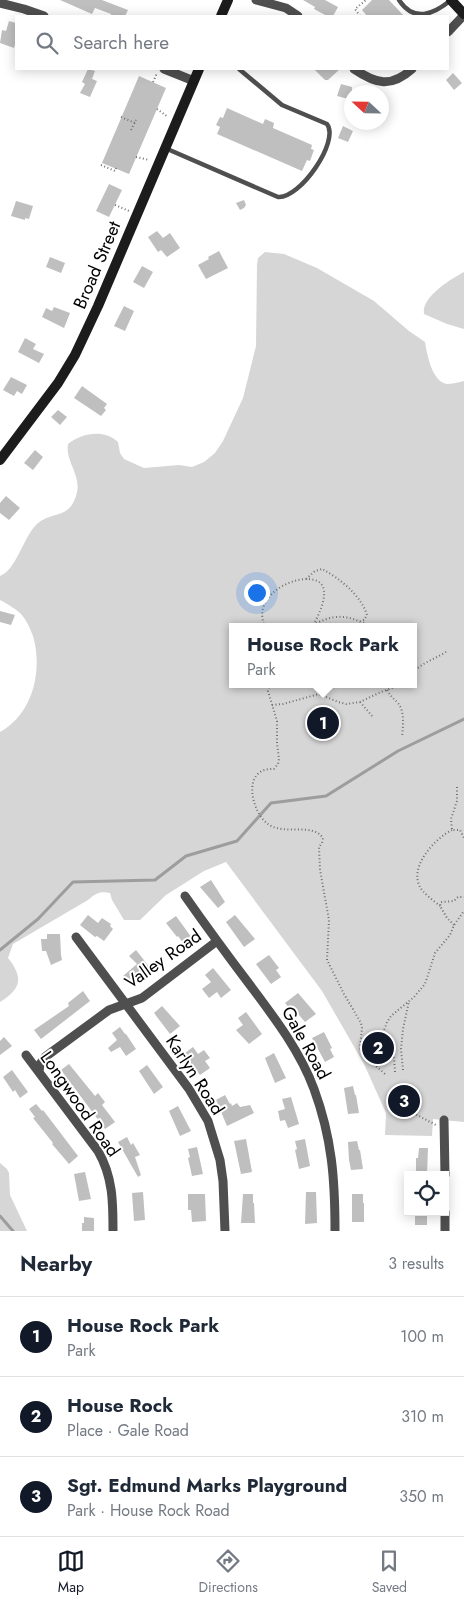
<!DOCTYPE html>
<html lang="en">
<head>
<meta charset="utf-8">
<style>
	body { margin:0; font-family:Jost,sans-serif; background:#f6f6f7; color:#1f2937 }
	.controls { position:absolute; right:15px; bottom:15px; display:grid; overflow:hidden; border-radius:0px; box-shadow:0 2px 12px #0003 }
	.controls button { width:45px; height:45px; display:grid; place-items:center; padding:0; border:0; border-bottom:1px solid #e0e1e3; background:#fff; color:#1f2937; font:25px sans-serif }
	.compass { position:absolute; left:344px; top:85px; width:45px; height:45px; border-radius:50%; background:#fff; box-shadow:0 2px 12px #0003; rotate:292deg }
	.you { position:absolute; left:256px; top:592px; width:18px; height:18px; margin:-12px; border:4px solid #fff; border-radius:50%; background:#1a73e8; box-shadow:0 0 0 8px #1a73e833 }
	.badge { display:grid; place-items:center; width:32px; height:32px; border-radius:50%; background:#111827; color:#fff; font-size:16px; font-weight:700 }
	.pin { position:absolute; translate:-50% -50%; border:2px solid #fff; box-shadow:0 1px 5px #0006 }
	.popup { position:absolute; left:229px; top:623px; width:188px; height:65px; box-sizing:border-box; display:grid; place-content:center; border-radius:0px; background:#fff; filter:drop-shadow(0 1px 4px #0005); font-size:16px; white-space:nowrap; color:#747a83 }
	.popup b { font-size:19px; color:#1f2937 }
	.popup::after { content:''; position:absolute; left:50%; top:100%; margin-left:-10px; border:10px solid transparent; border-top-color:#fff }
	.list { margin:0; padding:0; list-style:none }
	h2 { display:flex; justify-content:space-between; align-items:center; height:65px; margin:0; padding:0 20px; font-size:21px }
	h2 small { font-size:16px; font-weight:400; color:#747a83 }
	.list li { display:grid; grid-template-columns:32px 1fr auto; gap:15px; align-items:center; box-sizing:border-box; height:80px; padding:0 20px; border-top:1px solid #e0e1e3 }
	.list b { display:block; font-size:19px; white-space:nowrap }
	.list p { margin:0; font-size:16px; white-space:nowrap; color:#747a83 }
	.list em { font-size:16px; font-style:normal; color:#747a83 }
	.icon { flex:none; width:28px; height:28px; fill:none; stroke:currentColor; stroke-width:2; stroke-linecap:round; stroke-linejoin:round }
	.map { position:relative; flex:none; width:464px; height:1231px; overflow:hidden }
	.search { position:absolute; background:#fff; box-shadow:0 2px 12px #0003; left:15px; right:15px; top:15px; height:55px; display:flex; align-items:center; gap:12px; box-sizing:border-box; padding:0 18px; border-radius:0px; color:#747a83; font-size:19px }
	.sheet { height:305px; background:#fff }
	nav { display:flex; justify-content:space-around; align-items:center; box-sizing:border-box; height:70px; border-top:1px solid #e0e1e3; background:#fff; font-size:14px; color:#747a83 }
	nav a { display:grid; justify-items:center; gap:2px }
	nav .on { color:#111827 }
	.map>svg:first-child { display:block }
	.green { fill:#d6d6d6; fill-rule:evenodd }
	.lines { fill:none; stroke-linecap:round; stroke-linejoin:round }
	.stream { stroke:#9d9d9d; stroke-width:3 }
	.building { fill:#bfbfbf }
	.path { stroke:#717171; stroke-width:2; stroke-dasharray:1 2.5; stroke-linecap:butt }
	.service { stroke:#4f4f4f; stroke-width:4.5 }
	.minor { stroke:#4f4f4f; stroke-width:9 }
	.secondary { stroke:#1c1c1c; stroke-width:10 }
	.labels { text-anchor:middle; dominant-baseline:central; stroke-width:4; stroke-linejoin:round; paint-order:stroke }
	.street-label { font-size:18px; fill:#000; stroke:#fff }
</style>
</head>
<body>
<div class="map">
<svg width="464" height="1231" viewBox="0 0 464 1231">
	<rect width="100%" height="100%" fill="#fff"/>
	<path class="green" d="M265 252 284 254 317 268 374 301 409 331 425 342C427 354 432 382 447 384 452 384 459 382 464 381V1122L433 1119 432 1136 385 1135 386 1113 364 1064 322 991 226 862 204 871 166 895 140 920H124L112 900 110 893C100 891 96 893 88 900L13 944 8 958C24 978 21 989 0 1002V732C33 714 43 670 33 636 30 628 26 619 20 613 14 608 6 603 0 600V576C16 570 23 539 35 526 51 509 70 522 77 492 81 475 65 461 68 444 82 433 104 429 118 442L120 453 124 459 144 468 179 465 192 467 204 462 215 453 223 441 243 398 256 346 257 265 258 258ZM233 627H413V684H233Z
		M464 272V329L447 324 424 314C421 297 451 279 464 272Z
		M0 1163 7 1169 9 1173 10 1195 27 1231H0Z"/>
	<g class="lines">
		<path class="stream" d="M0 950 38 919 73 882 155 880 186 856 237 841 271 803 326 796 398 751 464 719
			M0 1216 13 1231"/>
	</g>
	<path class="building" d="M60 0H102L128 10 125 16H111V14L95 8 92 14Z
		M303 0H325L338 7 333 16H327L314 9 315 7Z
		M372 0H389L404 16H367L362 10Z
		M9 21 16 23V41L14 48 0 43 2 30 6 31Z
		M88 69 95 71 92 79 97 81 90 97 80 93 85 84 82 82Z
		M314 69H340L328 80H325Z
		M453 73 462 83 454 90 446 80Z
		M139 76 166 88 129 174 102 163Z
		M341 84 352 87V100L337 96Z
		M227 108 263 124 265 119 274 123 273 128 312 145 311 149 314 150 310 161 307 160 302 171 217 134 220 127 216 125 220 117 223 118Z
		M343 126 353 131 348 142 338 138Z
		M109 184 122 190 109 217 96 211Z
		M244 200 246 205 244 208 240 210 236 203Z
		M16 201 33 206 29 219 25 218V220L11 216Z
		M157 231 163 238 170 233 180 248 167 257 161 250 158 252 148 237Z
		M219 251 228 268 206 279 198 265 209 259 208 257Z
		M50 257 65 263 61 273 46 267Z
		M142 266 153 272 144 288 133 282Z
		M124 306 134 311 125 331 114 326Z
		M54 307 70 313 64 328 42 317 46 308 52 311Z
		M25 338 36 344 33 349 44 354 39 363 18 352Z
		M11 377 27 385 22 394 17 391 14 396 3 390Z
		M82 386 107 404 104 408 106 410 101 416 74 398Z
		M58 410 67 417 60 425 51 417Z
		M35 450 43 457 33 470 24 463Z
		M6 496 20 508 9 520 0 513V503Z
		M0 611 15 615 11 625 0 622Z
		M211 880 225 902 218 908 200 887Z
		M88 915 98 923 102 918 111 924 110 926 113 929 104 941 97 936 95 937 80 925Z
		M235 915 255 939 244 947 226 922Z
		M176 916 192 938 184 944 178 936 177 937 166 923Z
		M47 934H60L61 955 62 960 51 965 46 951H42L41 939H47Z
		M136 950 151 969 129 984 123 976 137 964 129 956Z
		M269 955 279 968 276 970 281 977 271 984 256 964Z
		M213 968 231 990 221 998 217 992 209 998 202 989 211 982 205 975Z
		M83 991 90 1001 41 1039 34 1030 69 1006 68 1003Z
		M298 993 316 1014 305 1022 293 1008 291 1010 285 1003Z
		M162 1006 180 1026 170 1034 154 1013Z
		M246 1012 262 1034 249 1044 236 1030 243 1025 238 1018Z
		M120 1027 125 1034H126L136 1049 126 1056 120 1047 111 1052 108 1048 117 1040 112 1033Z
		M324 1032 332 1048 330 1049 334 1057 325 1062 312 1038Z
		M4 1037 12 1046 0 1055V1041Z
		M193 1047 198 1054 204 1050 210 1058 205 1061 210 1068 200 1075 189 1061 190 1060 185 1053Z
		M274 1053 286 1078 275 1083 265 1058Z
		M69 1064 95 1096 98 1093 105 1102 102 1105 115 1122 105 1129 61 1070Z
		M147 1065 163 1087 154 1094 139 1071Z
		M12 1070 28 1092 20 1098 15 1090 13 1092 3 1077Z
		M353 1086 355 1095H356L359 1113 348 1114 344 1088Z
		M225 1095 230 1104 231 1103 232 1106 237 1103 240 1107 250 1105 254 1113 227 1126 216 1100Z
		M291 1097 299 1124 288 1128 285 1120 280 1121 278 1111 285 1109 282 1099Z
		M36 1104 42 1111 43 1110 78 1156 69 1164 52 1144 53 1143 33 1118 35 1117 29 1109Z
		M178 1106 191 1131 180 1136 169 1111Z
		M127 1137 131 1145 133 1143 140 1155 135 1157 141 1175 138 1177 118 1142Z
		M246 1139 252 1172 241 1174 234 1141Z
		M305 1139 310 1166 299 1169 295 1150 297 1149 295 1141Z
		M357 1141 359 1150H360L363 1169 351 1170 349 1160 348 1142Z
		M197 1147 203 1174 192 1176 188 1158 190 1157 188 1149Z
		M419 1148H428L427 1175H416V1158H418Z
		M85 1172 91 1199 79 1201 74 1174Z
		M143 1192 145 1220 134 1221 132 1193Z
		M306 1192H316L317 1223 305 1224Z
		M188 1194H205L206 1221 192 1222 191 1210H188Z
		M243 1194H253V1203H254L255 1223H241Z
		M352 1194H363V1203H364V1222H352Z
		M415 1212H427V1225H415Z
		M84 1217 94 1218V1231H82V1223H84Z"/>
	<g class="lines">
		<path class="path" d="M360 16 355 9 366 0
			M153 82 157 73
			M157 109 168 117
			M121 117 135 123
			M131 130 136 120
			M136 157 149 160
			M101 165 115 171 116 168
			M115 205 129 211
			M306 579 315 571 322 569C339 578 361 595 367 615L364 620 360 621
			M265 627C248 589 315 566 323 587 327 598 319 614 314 624
			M310 627C332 613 349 614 370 627
			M413 673C422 662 436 659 447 651
			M270 684 268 691 277 721V743L279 759 278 764 274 769C269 769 264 769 259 773 245 784 255 815 268 824 284 836 312 822 323 838L322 843 319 847 320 870 329 920 327 960 344 994 361 1023 362 1028 360 1048 369 1060 385 1074
			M387 690C391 697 393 698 398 703 405 712 403 726 402 737
			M360 702 373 717
			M272 705 283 704 319 694 338 702 346 704 360 702 381 692 403 684
			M457 787V801L451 819 452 830H460L464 838
			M440 906C435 902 422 892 420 887 409 867 434 839 452 830
			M454 925 447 918 440 906 441 902 454 901 458 897H464
			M403 1070 401 1049 403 1029 409 1001
			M395 1072 394 1058 383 1039V1033L387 1022 391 1016 414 997 425 984 435 953 450 935 454 925 464 911
			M413 1113 436 1125"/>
		<path class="service" d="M399 0C414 23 434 14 451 0
			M165 148 278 197C300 199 340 141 327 124L282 105 239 69"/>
		<path class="minor" d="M256 0 286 8 298 16
			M0 3 24 9 44 16
			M448 32 464 15
			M164 69 194 81
			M354 69C376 84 391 88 412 69
			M185 896C206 926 228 956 250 985 274 1017 300 1051 314 1089 332 1138 335 1179 335 1231
			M76 937 189 1089 208 1121 220 1160 223 1181 225 1231
			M26 1055 98 1151C113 1177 113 1202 113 1231
			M39 1072 40 1064 45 1057 109 1010 142 998 217 941
			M444 1120 445 1175
			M445 1212V1231"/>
		<path class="secondary" d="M451 0 464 14
			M221 16 228 0
			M0 460 58 383 75 355 98 306 199 69"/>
	</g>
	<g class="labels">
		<g class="street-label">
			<text transform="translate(97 265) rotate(-67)">Broad Street</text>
			<text transform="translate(163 959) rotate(-35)">Valley Road</text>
			<text transform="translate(306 1043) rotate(61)">Gale Road</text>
			<text transform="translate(195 1075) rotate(57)">Karlyn Road</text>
			<text transform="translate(80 1104) rotate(55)">Longwood Road</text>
		</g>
	</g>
</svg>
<div class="controls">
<button><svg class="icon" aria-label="locate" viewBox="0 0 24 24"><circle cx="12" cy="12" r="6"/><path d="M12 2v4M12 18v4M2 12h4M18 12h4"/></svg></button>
</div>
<svg class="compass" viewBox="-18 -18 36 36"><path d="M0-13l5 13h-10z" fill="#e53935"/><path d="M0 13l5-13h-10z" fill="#747a83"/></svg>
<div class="you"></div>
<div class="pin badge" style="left:323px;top:723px">1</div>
<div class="popup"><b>House Rock Park</b>Park</div>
<div class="pin badge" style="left:378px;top:1048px">2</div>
<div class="pin badge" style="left:404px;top:1101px">3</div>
<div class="search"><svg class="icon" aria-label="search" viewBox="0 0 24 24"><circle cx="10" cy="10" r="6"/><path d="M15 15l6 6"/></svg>Search here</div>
</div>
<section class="sheet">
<h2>Nearby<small>3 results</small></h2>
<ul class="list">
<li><span class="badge">1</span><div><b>House Rock Park</b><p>Park</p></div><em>100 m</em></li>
<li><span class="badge">2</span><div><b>House Rock</b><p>Place · Gale Road</p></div><em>310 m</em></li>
<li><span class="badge">3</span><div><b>Sgt. Edmund Marks Playground</b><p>Park · House Rock Road</p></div><em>350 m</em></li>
</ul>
</section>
<nav>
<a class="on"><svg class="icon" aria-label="map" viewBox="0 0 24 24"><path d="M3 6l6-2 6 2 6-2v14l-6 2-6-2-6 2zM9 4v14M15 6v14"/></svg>Map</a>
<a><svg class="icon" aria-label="directions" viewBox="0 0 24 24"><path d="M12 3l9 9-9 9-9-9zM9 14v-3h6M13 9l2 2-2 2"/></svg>Directions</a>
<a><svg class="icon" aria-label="saved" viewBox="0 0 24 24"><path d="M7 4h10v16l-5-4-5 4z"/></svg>Saved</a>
</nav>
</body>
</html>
